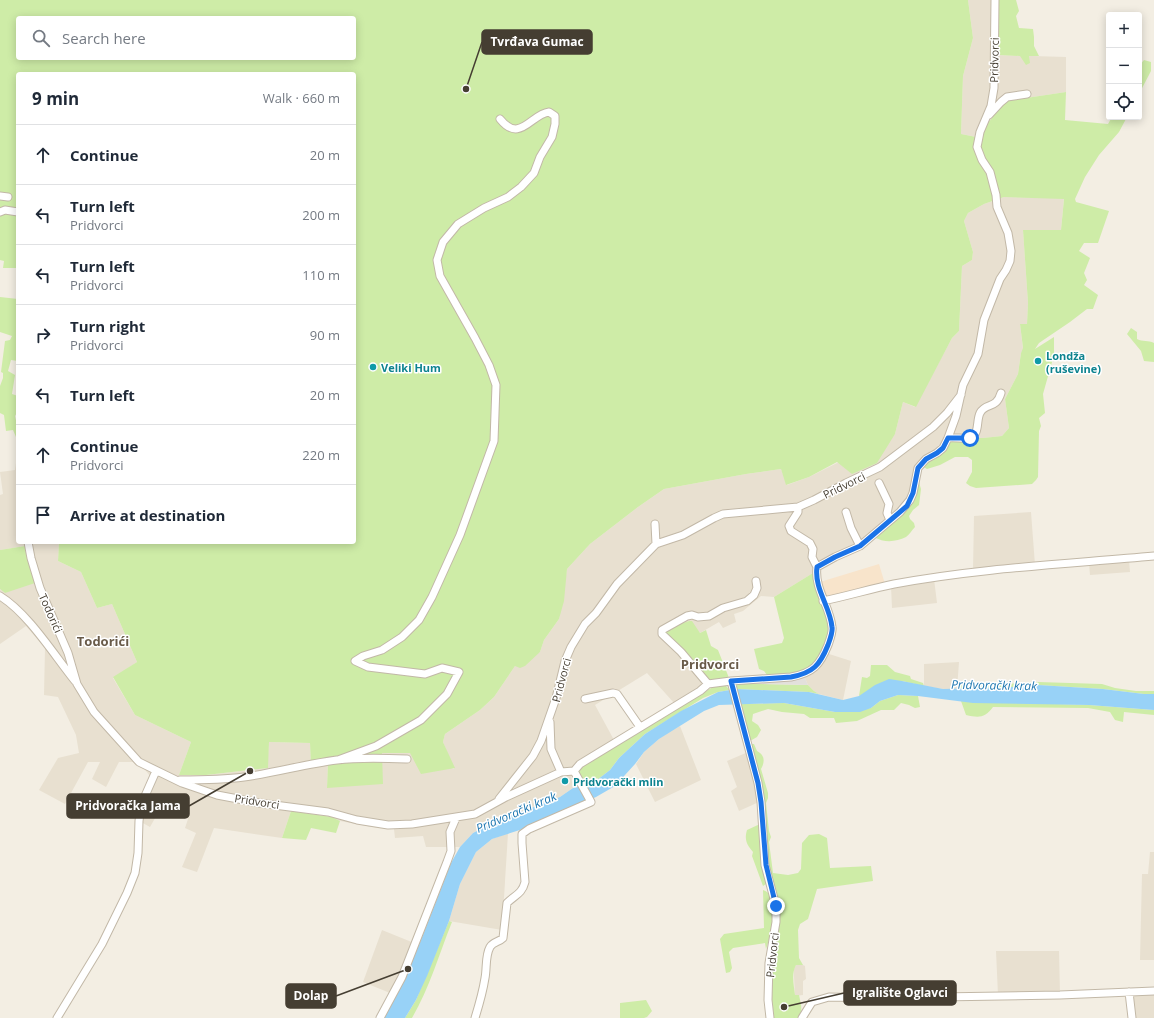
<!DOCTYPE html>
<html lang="en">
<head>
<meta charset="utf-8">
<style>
	body { margin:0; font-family:"Open Sans",sans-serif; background:#f2f2f3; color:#1f2937 }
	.controls { position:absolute; right:12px; top:12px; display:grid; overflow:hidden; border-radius:4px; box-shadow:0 2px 10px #0003 }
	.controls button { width:36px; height:36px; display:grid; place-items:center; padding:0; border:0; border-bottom:1px solid #e0e1e3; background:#fff; color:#1f2937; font:20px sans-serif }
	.stop { position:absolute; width:12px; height:12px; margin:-9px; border:3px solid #1a73e8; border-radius:50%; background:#fff }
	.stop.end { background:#1a73e8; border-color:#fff; box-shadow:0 1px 4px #0008 }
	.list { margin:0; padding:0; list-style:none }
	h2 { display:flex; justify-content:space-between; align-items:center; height:52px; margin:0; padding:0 16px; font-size:17px }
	h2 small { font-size:13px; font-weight:400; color:#747a83 }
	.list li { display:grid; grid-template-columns:26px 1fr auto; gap:12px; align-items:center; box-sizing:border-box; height:60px; padding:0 16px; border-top:1px solid #e0e1e3 }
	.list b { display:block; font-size:15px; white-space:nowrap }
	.list p { margin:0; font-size:13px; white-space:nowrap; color:#747a83 }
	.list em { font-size:13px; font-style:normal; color:#747a83 }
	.icon { flex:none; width:22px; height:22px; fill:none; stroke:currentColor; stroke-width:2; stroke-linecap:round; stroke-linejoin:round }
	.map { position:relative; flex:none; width:1154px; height:1018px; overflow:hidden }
	.search { position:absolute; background:#fff; box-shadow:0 2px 10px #0003; left:16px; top:16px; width:340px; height:44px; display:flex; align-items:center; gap:10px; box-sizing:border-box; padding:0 14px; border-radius:4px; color:#747a83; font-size:15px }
	.panel { position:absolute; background:#fff; box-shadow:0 2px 10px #0003; left:16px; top:72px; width:340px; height:472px; border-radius:4px }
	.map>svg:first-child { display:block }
	.residential { fill:#e8e0d0 }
	.commercial { fill:#f8e4cb }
	.green { fill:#ceeca7; fill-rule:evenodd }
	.parking { fill:#e3e0dc }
	.water { fill:#98d2f7 }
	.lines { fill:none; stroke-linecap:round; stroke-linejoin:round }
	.minor-casing { stroke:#c2b8a7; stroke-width:9 }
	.minor { stroke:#fff; stroke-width:7 }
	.route { stroke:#1a73e8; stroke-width:5 }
	.culture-dot { fill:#0f9aa8; stroke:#fff; stroke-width:1.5 }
	.labels { text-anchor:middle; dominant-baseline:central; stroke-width:3; stroke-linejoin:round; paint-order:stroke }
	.street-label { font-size:11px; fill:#453e32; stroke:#fff }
	.culture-label { font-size:11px; font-weight:bold; fill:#0d838f; stroke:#fff; text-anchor:start }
	.water-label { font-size:12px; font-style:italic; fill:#2179b2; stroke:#fff }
	.quarter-label { font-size:13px; font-weight:bold; fill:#695b49; stroke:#fff }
	.leader { fill:none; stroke:#453e32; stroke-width:1.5 }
	.callout-dot { fill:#453e32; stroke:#fff; stroke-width:1.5 }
	.callout { fill:#453e32; stroke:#453e32; stroke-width:1.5 }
	.callout-label { font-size:12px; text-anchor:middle; font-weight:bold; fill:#fff }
</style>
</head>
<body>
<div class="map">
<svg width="1154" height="1018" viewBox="0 0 1154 1018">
	<rect width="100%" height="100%" fill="#f3eee3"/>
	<path class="residential" d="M968 0H995L994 55 1066 57V92L1006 101 981 138 961 134 963 76 973 38Z
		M1004 197 1064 198 1061 230H1023L1028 303 1027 324H1020L1023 349 1021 353 1018 374 1005 399 1009 428 1002 436 983 438H975L940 447 927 457 905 504 864 541 815 567 813 573 774 597 761 596 743 611 734 614 736 622 723 628 719 622 700 633 689 621 685 623 705 679 702 683 701 688 675 704 647 673 595 705 614 740 571 774 573 788 560 797 481 828 473 833 460 847H426L423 836 395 838 394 829 372 827 340 821 332 817 291 811 282 838 214 828 197 872 182 867 196 833 185 828 188 819 162 806 150 827 141 822 144 807 156 780 150 776 142 766 133 762H119L106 787 92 779 100 762H88L65 804 39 790 58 758 79 753 76 735 58 697 44 695 45 648 26 626 0 644V589L5 593 25 546 0 550V495L3 494 0 472 15 470 18 449V542H59L58 561 81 572 97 608 112 604 137 662 113 678 135 715 191 742 179 775H206L267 768 269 742 310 743 311 766 328 763 327 788 382 753H410L454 769 443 742 445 734 480 710 494 697 515 666 540 652 544 640 559 619 567 569 590 544 638 507 664 489 746 474 781 469 787 485 809 477 895 434 903 402 915 407 952 338 959 331 962 266 972 260 973 252 964 221 968 213 984 204Z
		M1031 512 1035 565 973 570 974 516Z
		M1129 560 1130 572 1090 575 1089 563Z
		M934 579 937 603 892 608 891 586Z
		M826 653 851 661 843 700 819 694 814 691 808 685 804 676Z
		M959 662 957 689H943L924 686V664Z
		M680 726 701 780 655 802 636 764 644 752 659 739 669 732Z
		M748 752 759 802 739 811 731 791 737 787 727 761Z
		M508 833 502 930 449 921 460 884 476 852 492 839Z
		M1150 852H1154V960H1140L1142 874H1148Z
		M382 930 419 945 395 995 363 982Z
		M996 951H1059L1060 994 998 995Z
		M796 965H803L805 966 806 979 803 981V995L795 996 794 976V969Z
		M1154 992V1018H1132V993Z"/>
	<path class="commercial" d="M879 564 885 584 825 598 820 582Z"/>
	<path class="green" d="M0 0H968L973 38 963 76 961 134 981 138 988 123 1006 101 1066 92 1065 120 1108 124 1112 117H1127L1119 132 1099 155 1085 177 1075 199 1076 202 1109 211 1098 243H1084L1079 251 1090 258 1084 273 1087 280 1084 285 1098 295 1093 309H1087L1070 322 1039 343 1035 349 1054 337V355L1043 394 1045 413 1039 418 1041 426 1039 431 1038 477 1036 480 1032 484 976 488 970 486 966 483 972 472V460L968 457H955L940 465 927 469 922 466 949 441 975 438H983L1002 436 1009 428 1005 399 1018 374 1021 353 1023 348 1020 324H1027L1028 303 1023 230H1061L1064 199 1004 197 984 204 968 213 964 221 973 252 972 260 962 266 959 331 952 338 916 407 903 402 895 434 877 463 852 474 837 462 809 477 786 485 781 469 746 474 664 489 638 507 590 544 567 569 564 601 559 619 544 640 540 652 525 666 520 668 515 666 494 697 480 710 445 734 443 742 455 768 421 774 410 753H382L383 784 327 788 328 763 311 766 310 743 269 742 268 768 206 775H179L191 742 135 715 113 677 137 662 112 604 97 608 81 572 58 561 59 542H354V74H18V269L17 268H3L4 261 0 260ZM18 18H354V58H18Z
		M999 0H1016L1019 11 1016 16 1019 28 1033 29 1034 37V46L1039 56H1029L1030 63 1026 65 1020 56 998 55Z
		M1144 60 1151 62V71L1139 94V66Z
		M0 297 18 299V361L11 360 8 371 15 375 12 394 18 396V411L15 416 18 429V437H16L13 430 6 431 4 415 0 413V386L3 378V373L1 372 5 341 10 340 12 336 0 332Z
		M1131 328 1137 332V339C1143 342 1148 340 1154 343V362L1144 361 1141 351 1127 334Z
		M918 479 921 489 919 505 913 510 909 516 910 519 914 523 915 527C912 530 909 535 906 537 896 542 884 543 874 537 885 528 908 513 913 501 916 494 916 486 918 479Z
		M25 546 35 583 5 593 0 589V550Z
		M813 573 817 590 830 629 827 641 815 665 797 673 767 675 764 671 759 669 754 649 782 643 784 638 774 597Z
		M689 621H692L700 633 706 630 711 646 718 650 729 678 711 680 705 679 665 632 668 628Z
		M871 665H887L895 672 910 676 911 679 923 683 924 686 902 681 859 696 862 677 867 678 870 676Z
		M752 682 759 684 808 685 814 691 819 694 809 692 736 689 735 686 737 683Z
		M958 682 967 684 991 685 1038 682 1102 684 1115 688 1136 691H1154V694H1144L1103 689 1038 685 1014 687 957 689Z
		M724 684 730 690 718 692 703 698 645 734 619 758 610 770 597 780 584 784 578 769 713 687Z
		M898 695 918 696 920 707 915 708 909 705 901 703 894 710H881L857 721 836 723 834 718H810L804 714 782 712 768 709 753 714 752 721 758 725 761 730 757 737 750 741 739 704 784 703 835 712 871 708 880 701Z
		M961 701 1089 705 1154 710V715L1124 712 1123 722 1115 720 1110 712 1088 708 993 707C985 718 979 718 966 715Z
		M750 744H754L757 751C765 755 765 762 761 769L768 793V798L766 803 769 831 771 837 769 842 773 873 788 875 798 873 801 869 802 843 809 835 819 834 827 838 830 868 871 866 873 881 817 889 808 919 800 924 798 930 799 958 803 965H796C791 974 794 986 795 995H799C801 1005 803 1009 799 1018H773C772 1005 771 991 771 978 772 941 786 910 770 874Z
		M291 811 332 817 340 821 336 833 311 828 306 840 282 838Z
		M760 824 767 881 766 884 763 886 752 856 753 852C747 845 744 840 747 830Z
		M763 890C783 896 771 935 766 949L765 943 733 948 729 952 732 968 730 972 726 973 720 939 724 934 764 928Z
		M449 921 452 922C439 954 430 987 412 1018H405L416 1000Z
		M646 1000 652 1011 647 1017 644 1018H620V1003Z"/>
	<path class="parking" d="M804 676 808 685 759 684H755L752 682Z"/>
	<path class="water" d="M889 679 902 681 943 689 1014 687 1038 685 1103 689 1144 694H1154V710L1089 705 973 703 918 696 898 695 880 701 871 708 860 712H835L784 703 719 705 704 711 659 739 644 752 635 764 615 786 596 797 526 828 492 839 476 852 460 884 449 921 427 976 416 1000 405 1018H383L419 945 451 863 460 847 473 833 494 822 560 797 573 788 597 780 610 770 619 758 645 734 681 711 718 692 736 689 809 692 843 700 859 696 875 685Z"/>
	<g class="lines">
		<g class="minor-casing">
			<path id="minor" d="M989 115 1001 102 1007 97 1027 94
				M0 196 8 197
				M0 212 5 210 18 212
				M948 438C954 437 964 439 970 438 980 434 976 421 980 413 986 402 996 410 1001 393
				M879 483 889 504 887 513 890 520
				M798 507V512L789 526 791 531 810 543 813 549 812 557 817 567
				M846 512 851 528 860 546
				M28 542 31 558 40 588 68 653 77 684 94 712 139 762 182 783 217 795 259 803 328 812 357 820 388 825 412 824 475 814 506 797 561 772 574 771 580 764 700 691 708 684 731 681 791 677C813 673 820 665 828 645 830 639 833 632 832 627 830 606 814 589 817 567L835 557 860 546 900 512 910 500 913 493 918 468 926 459 937 453 943 448 948 438 956 416 963 385 978 354 984 320 1000 279 1006 270 1010 261 1011 251 1008 233 997 207 996 195 990 172 982 160 977 147 980 132 991 106 994 88 995 0
				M656 544 683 535 714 518 723 514 798 507 814 500 846 483 880 467 933 427 947 413 961 395
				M0 596C28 613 54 655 75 681
				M823 601C847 596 870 589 894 584 980 568 1067 564 1154 556
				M731 681 758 783 761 802 765 865 776 906V922L769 963 768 1000 770 1018
				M708 684 681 652 662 634V630L687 616 692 615 698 617 709 616 723 608 747 601 754 595 757 588 756 581
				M585 699 613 693 617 694 640 727
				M550 722 551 749 561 772
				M338 760 376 746 421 720 447 694 459 672 442 668 425 674 368 667 355 661 363 656 382 650 402 637 419 620 432 597 460 535 494 441 496 385 489 365 475 338 440 276 437 260 443 242 458 224 484 208 508 197 521 187 534 173 540 157 552 137 555 124V116L549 112C531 114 520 144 500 119
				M180 780C201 780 222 780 244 777 275 773 305 764 337 760 360 757 383 758 407 759
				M499 799 533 756 541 741 556 698 565 661 571 647 585 624 596 613 617 584 656 544 655 524
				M1129 992 1132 1018
				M57 1018 102 944 127 893 135 873 138 853 139 821 141 805 156 771
				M380 1018 402 977 447 862 451 851 450 832 456 818
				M475 1018C479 1005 483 991 485 978 487 968 485 956 490 947 493 942 499 942 503 938L507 903C515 895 522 894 525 882L522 843V834L529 829 591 802 574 771
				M802 1018 812 1002 829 997 875 998 1060 995 1154 991"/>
		</g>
		<use href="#minor" class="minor"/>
	</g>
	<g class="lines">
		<path class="route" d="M776 906 766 865 761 802 758 783 731 681 791 677C813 673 820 665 828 645 830 639 833 632 832 627 830 606 814 589 817 567L835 557 860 546 907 506 913 493 918 468 926 459 937 453 943 448 948 438H970"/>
	</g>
	<g class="culture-dot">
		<circle cx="1038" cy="361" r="4"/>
		<circle cx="373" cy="367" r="4"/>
		<circle cx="565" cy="781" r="4"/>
	</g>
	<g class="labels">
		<g class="street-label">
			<text transform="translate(994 60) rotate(-89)">Pridvorci</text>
			<text transform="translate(844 485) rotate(-26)">Pridvorci</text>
			<text transform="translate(51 613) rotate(66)">Todorići</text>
			<text transform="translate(561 680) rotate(-75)">Pridvorci</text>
			<text transform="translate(257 801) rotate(9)">Pridvorci</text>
			<text transform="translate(772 955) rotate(-84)">Pridvorci</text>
		</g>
		<g class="culture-label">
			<text x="1046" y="355">Londža<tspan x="1046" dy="13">(ruševine)</tspan></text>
			<text x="381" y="367">Veliki Hum</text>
			<text x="573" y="781">Pridvorački mlin</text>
		</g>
		<g class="water-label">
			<text transform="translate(994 685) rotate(1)">Pridvorački krak</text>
			<text transform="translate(516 812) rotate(-23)">Pridvorački krak</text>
		</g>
		<g class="quarter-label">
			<text x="103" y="641">Todorići</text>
			<text x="710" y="664">Pridvorci</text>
		</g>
	</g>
	<path class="leader" d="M466 89L482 42M250 771L189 806M784 1007L844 993M408 969L336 996"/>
	<g class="callout-dot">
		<circle cx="466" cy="89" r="4"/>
		<circle cx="250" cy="771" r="4"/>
		<circle cx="784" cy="1007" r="4"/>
		<circle cx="408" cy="969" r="4"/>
	</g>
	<g class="callout">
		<rect x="482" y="30" width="110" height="24" rx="4"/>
		<rect x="67" y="794" width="122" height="24" rx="4"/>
		<rect x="844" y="981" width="112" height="24" rx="4"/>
		<rect x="286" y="984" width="50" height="24" rx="4"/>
	</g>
	<g class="callout-label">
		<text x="537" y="46">Tvrđava Gumac</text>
		<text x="128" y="810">Pridvoračka Jama</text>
		<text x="900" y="997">Igralište Oglavci</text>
		<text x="311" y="1000">Dolap</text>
	</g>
</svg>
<div class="controls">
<button>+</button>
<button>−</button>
<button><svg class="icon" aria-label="locate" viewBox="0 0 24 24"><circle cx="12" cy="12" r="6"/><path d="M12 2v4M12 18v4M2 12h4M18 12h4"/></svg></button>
</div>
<div class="stop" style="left:970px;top:438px"></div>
<div class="stop end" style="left:776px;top:906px"></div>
<div class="search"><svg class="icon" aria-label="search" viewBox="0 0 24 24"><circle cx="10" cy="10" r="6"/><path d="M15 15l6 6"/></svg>Search here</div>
<section class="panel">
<h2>9 min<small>Walk · 660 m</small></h2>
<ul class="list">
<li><svg class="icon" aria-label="ahead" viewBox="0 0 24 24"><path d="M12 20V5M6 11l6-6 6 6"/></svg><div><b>Continue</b></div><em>20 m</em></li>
<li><svg class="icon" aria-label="left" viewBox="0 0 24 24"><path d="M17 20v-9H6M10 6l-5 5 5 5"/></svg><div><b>Turn left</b><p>Pridvorci</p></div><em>200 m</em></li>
<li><svg class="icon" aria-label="left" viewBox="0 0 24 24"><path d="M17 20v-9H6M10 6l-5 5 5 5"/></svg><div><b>Turn left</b><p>Pridvorci</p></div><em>110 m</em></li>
<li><svg class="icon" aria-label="right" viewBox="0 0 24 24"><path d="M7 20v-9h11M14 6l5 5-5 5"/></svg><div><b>Turn right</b><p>Pridvorci</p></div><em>90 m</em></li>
<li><svg class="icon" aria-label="left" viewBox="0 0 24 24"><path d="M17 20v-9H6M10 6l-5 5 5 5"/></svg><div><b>Turn left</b></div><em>20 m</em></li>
<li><svg class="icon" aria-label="ahead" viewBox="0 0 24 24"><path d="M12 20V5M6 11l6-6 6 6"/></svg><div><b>Continue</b><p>Pridvorci</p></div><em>220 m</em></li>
<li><svg class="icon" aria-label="arrive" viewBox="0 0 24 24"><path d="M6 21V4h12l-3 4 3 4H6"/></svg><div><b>Arrive at destination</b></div></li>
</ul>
</section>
</div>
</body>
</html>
